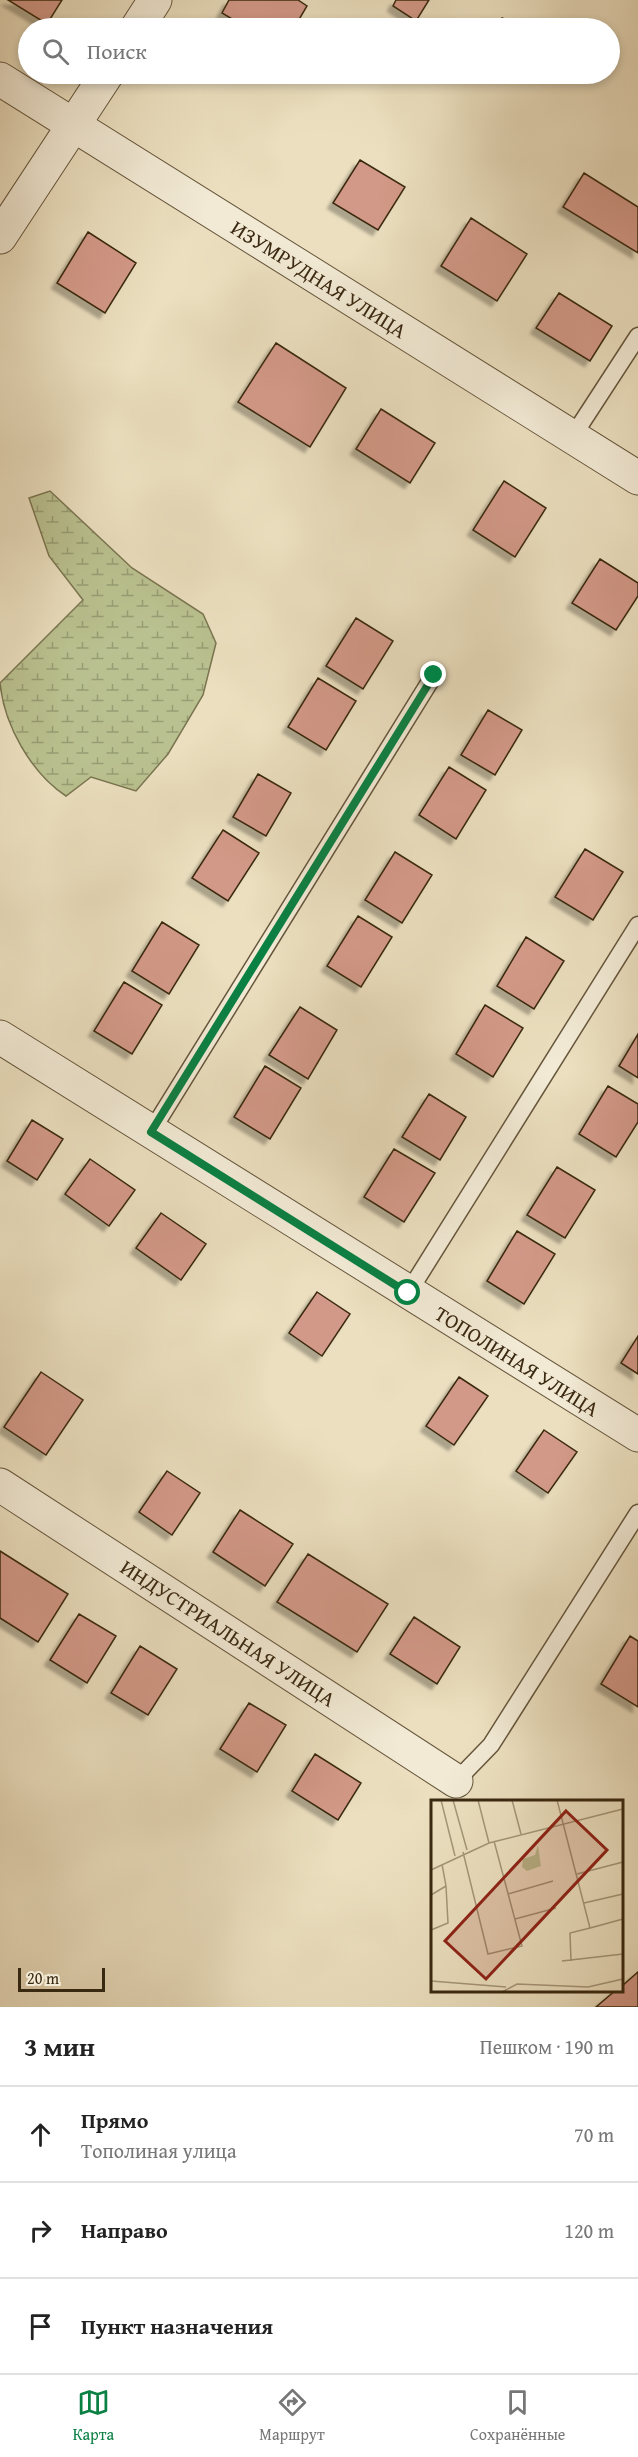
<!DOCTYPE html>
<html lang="ru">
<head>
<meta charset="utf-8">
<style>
	body { margin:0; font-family:"Gentium Book Plus",serif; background:#f6f6f6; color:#222 }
	.scale { position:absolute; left:18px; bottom:15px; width:87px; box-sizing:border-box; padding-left:6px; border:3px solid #3a2911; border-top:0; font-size:16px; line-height:21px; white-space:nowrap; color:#3a2911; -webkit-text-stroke:4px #f2ead5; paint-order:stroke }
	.stop { position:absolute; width:18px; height:18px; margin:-14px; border:4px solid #0b8043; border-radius:50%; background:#fff }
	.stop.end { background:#0b8043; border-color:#fff; box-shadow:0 2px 6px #0008 }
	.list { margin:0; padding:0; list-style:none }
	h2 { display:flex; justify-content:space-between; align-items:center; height:78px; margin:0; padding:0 24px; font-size:26px }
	h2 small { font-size:20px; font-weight:400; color:#767676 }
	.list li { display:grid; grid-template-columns:39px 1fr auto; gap:18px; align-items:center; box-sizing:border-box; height:96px; padding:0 24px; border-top:2px solid #e0e0e0 }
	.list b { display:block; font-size:22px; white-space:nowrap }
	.list p { margin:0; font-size:20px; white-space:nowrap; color:#767676 }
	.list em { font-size:20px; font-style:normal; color:#767676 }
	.icon { flex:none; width:33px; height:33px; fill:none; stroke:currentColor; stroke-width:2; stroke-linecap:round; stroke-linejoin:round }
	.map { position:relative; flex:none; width:638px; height:2007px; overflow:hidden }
	.search { position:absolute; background:#fff; box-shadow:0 3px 9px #0003; left:18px; right:18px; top:18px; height:66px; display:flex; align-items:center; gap:15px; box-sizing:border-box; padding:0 21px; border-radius:33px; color:#767676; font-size:22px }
	.sheet { height:366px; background:#fff }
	nav { display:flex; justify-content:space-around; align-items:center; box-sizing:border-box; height:84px; border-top:2px solid #e0e0e0; background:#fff; font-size:16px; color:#767676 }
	nav a { display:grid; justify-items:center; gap:3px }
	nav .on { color:#0b8043 }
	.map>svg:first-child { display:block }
	.wetland { fill:url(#wetland-marsh); stroke:#7a7550; stroke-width:1.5 }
	.building { fill:#d39988; stroke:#3a2911; stroke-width:1.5; filter:url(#shadow) }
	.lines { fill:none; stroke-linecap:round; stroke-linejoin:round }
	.service-casing { stroke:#66563c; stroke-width:19 }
	.minor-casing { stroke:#66563c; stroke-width:35 }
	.tertiary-casing { stroke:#66563c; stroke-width:35 }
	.service { stroke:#f2ead5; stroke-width:16 }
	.minor { stroke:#f2ead5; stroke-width:33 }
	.tertiary { stroke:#f2ead5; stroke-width:33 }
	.route { stroke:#0b8043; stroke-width:8 }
	.labels { text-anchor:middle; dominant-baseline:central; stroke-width:4.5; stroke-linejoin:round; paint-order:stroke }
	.street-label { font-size:21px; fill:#3a2911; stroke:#f2ead5 }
	.inset-road { fill:none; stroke:#a49679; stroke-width:1.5 }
	.view { fill:#8f2418; fill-opacity:0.15; stroke:#8f2418; stroke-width:3 }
	.inset-edge { fill:none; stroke:#3a2911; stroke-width:3 }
</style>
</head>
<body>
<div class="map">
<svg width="638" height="2007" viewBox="0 0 638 2007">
	<defs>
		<pattern id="wetland-marsh" width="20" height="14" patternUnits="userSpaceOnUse" patternTransform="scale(1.5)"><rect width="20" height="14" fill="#bac190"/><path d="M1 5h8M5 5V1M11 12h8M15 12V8" fill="none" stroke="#989d74"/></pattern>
		<filter id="shadow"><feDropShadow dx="-5.5" dy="5.5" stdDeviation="1.5" flood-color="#0004"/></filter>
	</defs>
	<rect width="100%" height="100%" fill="#ebdfbf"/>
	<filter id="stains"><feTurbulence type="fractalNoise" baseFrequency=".00333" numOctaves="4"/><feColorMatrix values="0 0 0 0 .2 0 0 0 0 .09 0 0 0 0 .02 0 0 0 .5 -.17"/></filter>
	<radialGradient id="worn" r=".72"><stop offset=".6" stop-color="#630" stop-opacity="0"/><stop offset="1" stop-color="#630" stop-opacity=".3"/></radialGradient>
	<path class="wetland" d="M50 491 132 568 203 614 216 643 203 695 168 754 136 791 91 777 66 796C31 773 4 725 0 683L83 600 49 556 29 498Z"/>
	<path class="building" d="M8 0H62L47 24Z
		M229 0H298L307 6 294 28H247L222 13Z
		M396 0H429L416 21 393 6Z
		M502 18 530 28H498Z
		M360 160 405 187 378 230 333 203Z
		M584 173 638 207V253L563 207Z
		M471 218 527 254 497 301 441 266Z
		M88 232 136 263 105 313 57 283Z
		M559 293 612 326 590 361 536 328Z
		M276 343 346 388 310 447 238 402Z
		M381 409 435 443 410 483 356 449Z
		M504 481 546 508 515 557 473 530Z
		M600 559 638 583V596L616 630 572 603Z
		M356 618 393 641 363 689 326 666Z
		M318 678 356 701 326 750 288 727Z
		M488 710 522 730 495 775 461 755Z
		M449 767 486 790 456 839 419 815Z
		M258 774 291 793 266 836 233 817Z
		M223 830 259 853 228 901 192 878Z
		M585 849 623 872 593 920 555 897Z
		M395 852 432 875 402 923 365 900Z
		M358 916 392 937 361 987 327 966Z
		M162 922 199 945 169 994 132 971Z
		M526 937 564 961 534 1009 497 986Z
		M124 982 162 1005 132 1054 94 1031Z
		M485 1005 523 1028 493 1077 456 1054Z
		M300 1007 337 1030 308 1079 269 1055Z
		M638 1034V1078L619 1066Z
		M265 1066 301 1088 270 1139 234 1117Z
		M608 1086 638 1104V1122L616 1157 579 1134Z
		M429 1094 466 1117 440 1160 402 1137Z
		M32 1120 63 1139 37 1180 7 1161Z
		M394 1149 435 1173 404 1222 364 1197Z
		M90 1159 135 1190 109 1226 65 1194Z
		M557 1167 595 1190 565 1238 527 1215Z
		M161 1213 206 1244 181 1280 136 1248Z
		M517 1231 555 1254 524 1304 487 1281Z
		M317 1292 350 1314 322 1356 289 1333Z
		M638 1336V1374L621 1363Z
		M41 1372 83 1400 46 1455 4 1427Z
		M459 1377 488 1396 454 1445 426 1426Z
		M544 1430 577 1452 548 1493 516 1471Z
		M167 1471 200 1493 172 1535 139 1512Z
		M240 1510 293 1544 265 1586 213 1552Z
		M0 1551 68 1594 38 1642 0 1618Z
		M308 1554 388 1604 357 1652 277 1602Z
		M79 1614 116 1636 87 1683 50 1660Z
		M414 1617 460 1647 437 1684 390 1654Z
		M630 1636 638 1641V1707L601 1684Z
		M140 1646 177 1669 148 1715 111 1693Z
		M249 1703 286 1725 257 1772 220 1749Z
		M315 1754 361 1783 338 1820 292 1791Z
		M638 1972V2007H596L616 1990H622V1986Z"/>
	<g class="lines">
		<g class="service-casing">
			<path id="service" d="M573 436 638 336
				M151 1132 434 675
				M408 1293 638 925
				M456 1781 491 1745 638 1513"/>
		</g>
		<g class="minor-casing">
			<path id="minor" d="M0 79 638 478
				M0 1037 638 1435
				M0 1485 456 1781"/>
		</g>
		<g class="tertiary-casing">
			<path id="tertiary" d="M137 28 155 0
				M0 237 107 74"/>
		</g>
		<use href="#service" class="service"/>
		<use href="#minor" class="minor"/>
		<use href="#tertiary" class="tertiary"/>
	</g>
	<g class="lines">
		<path class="route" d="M408 1293 151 1132 434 675"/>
	</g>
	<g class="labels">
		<g class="street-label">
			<text transform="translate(319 279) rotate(32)">ИЗУМРУДНАЯ УЛИЦА</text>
			<text transform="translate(517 1361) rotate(32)">ТОПОЛИНАЯ УЛИЦА</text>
			<text transform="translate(228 1633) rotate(33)">ИНДУСТРИАЛЬНАЯ УЛИЦА</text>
		</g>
	</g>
	<g transform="translate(431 1800)">
		<rect width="192" height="192" fill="#ebdfbf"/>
		<path d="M107 45 110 66 96 71 91 67 92 59 104 55Z" fill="#bac190"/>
		<path class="inset-road" d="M10 0 24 56M22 0 36 50M47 0 58 43M81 0 90 34M126 0 159 128 192 119M32 52 57 154 91 146 63 41M0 70 58 43 192 9M146 74 192 62M77 94 122 81M0 95 15 86 11 64M153 103 192 94M84 119 125 108M0 130 17 123 15 86M131 161 192 154M140 161 139 133 159 128M0 181 75 187M71 192 86 184 157 187 192 179"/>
		<path class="view" d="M135 11 176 50 55 179 14 141Z"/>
		<rect width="192" height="192" class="inset-edge"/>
	</g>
	<rect width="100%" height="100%" filter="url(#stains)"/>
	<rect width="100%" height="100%" fill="url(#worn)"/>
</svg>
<div class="scale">20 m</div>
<div class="stop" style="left:408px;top:1293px"></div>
<div class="stop end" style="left:434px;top:675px"></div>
<div class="search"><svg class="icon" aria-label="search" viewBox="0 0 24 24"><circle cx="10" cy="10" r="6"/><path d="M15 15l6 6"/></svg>Поиск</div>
</div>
<section class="sheet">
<h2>3 мин<small>Пешком · 190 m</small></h2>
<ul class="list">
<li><svg class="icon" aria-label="ahead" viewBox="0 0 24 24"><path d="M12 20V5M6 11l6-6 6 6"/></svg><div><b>Прямо</b><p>Тополиная улица</p></div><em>70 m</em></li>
<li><svg class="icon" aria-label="right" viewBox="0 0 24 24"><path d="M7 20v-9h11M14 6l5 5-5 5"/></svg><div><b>Направо</b></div><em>120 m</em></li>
<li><svg class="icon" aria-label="arrive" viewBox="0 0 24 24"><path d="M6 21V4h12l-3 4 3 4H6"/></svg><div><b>Пункт назначения</b></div></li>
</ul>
</section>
<nav>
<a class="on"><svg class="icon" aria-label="map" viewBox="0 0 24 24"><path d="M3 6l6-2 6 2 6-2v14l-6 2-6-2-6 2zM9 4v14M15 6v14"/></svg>Карта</a>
<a><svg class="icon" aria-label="directions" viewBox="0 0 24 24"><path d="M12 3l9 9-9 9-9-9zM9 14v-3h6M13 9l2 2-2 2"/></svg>Маршрут</a>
<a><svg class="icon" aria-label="saved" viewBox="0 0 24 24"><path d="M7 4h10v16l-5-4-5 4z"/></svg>Сохранённые</a>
</nav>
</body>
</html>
